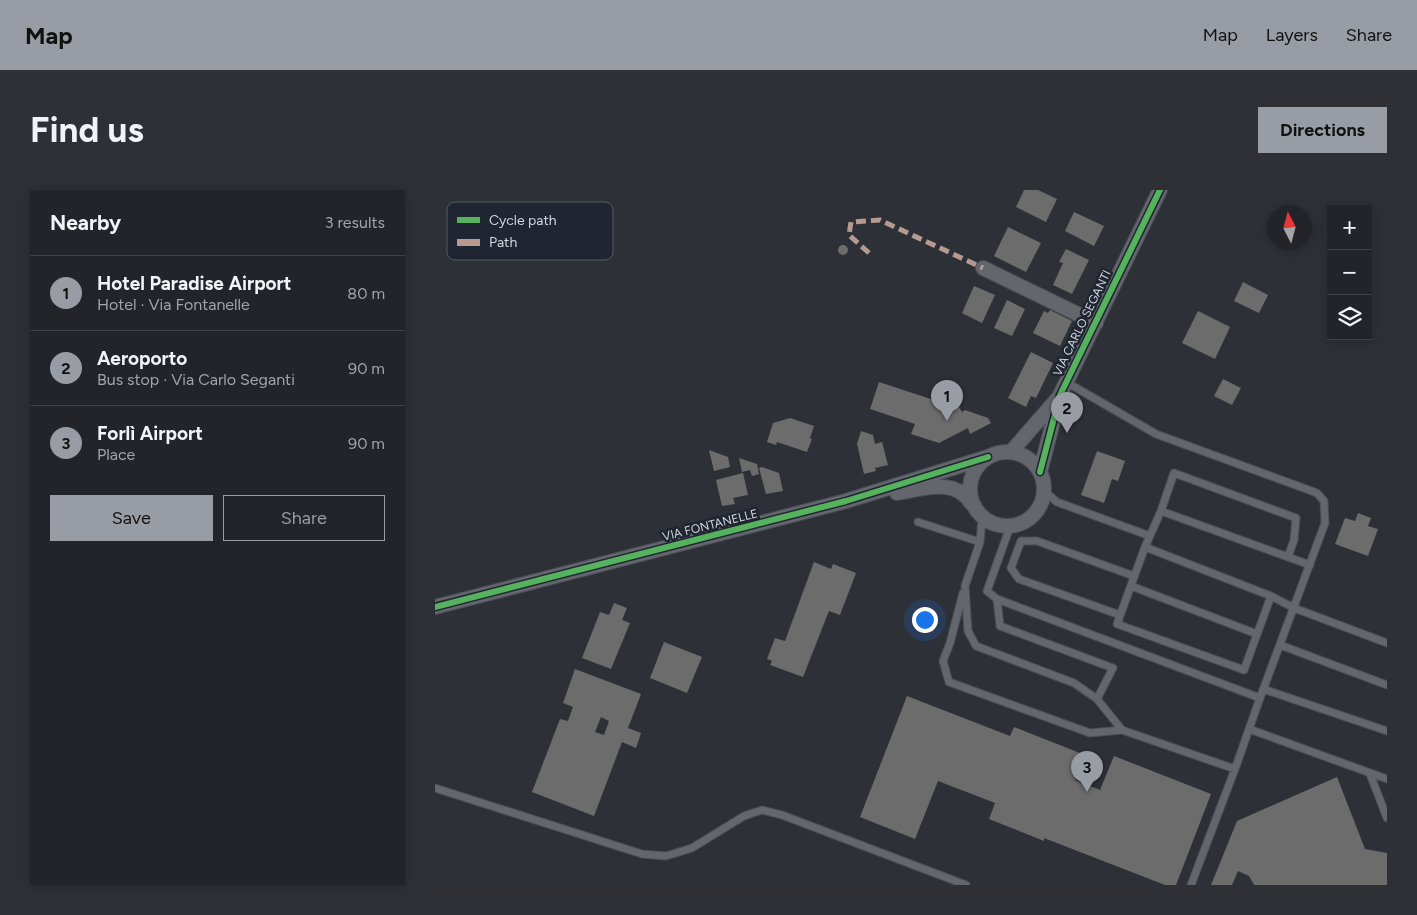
<!DOCTYPE html>
<html lang="en">
<head>
<meta charset="utf-8">
<style>
	body { margin:0; font-family:Figtree,sans-serif; background:#2e3035; color:#f1f3f6 }
	.controls { position:absolute; right:15px; top:15px; display:grid; overflow:hidden; border-radius:0px; box-shadow:0 2px 12px #0003 }
	.controls button { width:45px; height:45px; display:grid; place-items:center; padding:0; border:0; border-bottom:1px solid #3f4146; background:#222429; color:#f1f3f6; font:25px sans-serif }
	.compass { position:absolute; left:832px; top:15px; width:45px; height:45px; border-radius:50%; background:#222429; box-shadow:0 2px 12px #0003; rotate:354deg }
	.you { position:absolute; left:489px; top:429px; width:18px; height:18px; margin:-12px; border:4px solid #fff; border-radius:50%; background:#1a73e8; box-shadow:0 0 0 8px #1a73e833 }
	.badge { display:grid; place-items:center; width:32px; height:32px; border-radius:50%; background:#989ca4; color:#111; font-size:16px; font-weight:700 }
	.pin { position:absolute; translate:-50% -41px; filter:drop-shadow(0 1px 2px #0008) }
	.pin::after { content:''; position:absolute; top:26px; width:18px; height:15px; background:inherit; clip-path:polygon(0 0,100% 0,50% 100%) }
	.list { margin:0; padding:0; list-style:none }
	h2 { display:flex; justify-content:space-between; align-items:center; height:65px; margin:0; padding:0 20px; font-size:21px }
	h2 small { font-size:16px; font-weight:400; color:#a2a4a8 }
	.list li { display:grid; grid-template-columns:32px 1fr auto; gap:15px; align-items:center; box-sizing:border-box; height:75px; padding:0 20px; border-top:1px solid #3f4146 }
	.list b { display:block; font-size:19px; white-space:nowrap }
	.list p { margin:0; font-size:16px; white-space:nowrap; color:#a2a4a8 }
	.list em { font-size:16px; font-style:normal; color:#a2a4a8 }
	.actions { display:flex; gap:10px; padding:15px 20px }
	.actions a { flex:1; padding:11px 0; border:1px solid #989ca4; border-radius:0px; text-align:center; font-size:18px; color:#989ca4 }
	.actions .main { background:#989ca4; color:#111 }
	.icon { flex:none; width:28px; height:28px; fill:none; stroke:currentColor; stroke-width:2; stroke-linecap:round; stroke-linejoin:round }
	.map { position:relative; flex:none; width:952px; height:695px; overflow:hidden; border-radius:0px }
	header { display:flex; align-items:center; gap:30px; box-sizing:border-box; height:70px; padding:0 25px; background:#989ca4; color:#111 }
	header strong { font-size:24px }
	nav { display:flex; gap:28px; margin-inline-start:auto; font-size:18px }
	.intro { display:flex; align-items:center; justify-content:space-between; box-sizing:border-box; height:120px; padding:0 30px }
	h1 { margin:0; font-size:35px }
	.button { padding:12px 22px; border-radius:0px; background:#989ca4; color:#111; font-size:18px; font-weight:700 }
	main { display:flex; gap:30px; padding:0 30px }
	aside { flex:1; background:#222429; border-radius:0px; box-shadow:0 2px 12px #0003 }
	.map>svg:first-child { display:block }
	.building { fill:#6d6c6d; fill-rule:evenodd }
	.lines { fill:none; stroke-linecap:round; stroke-linejoin:round }
	.lane-casing { stroke:#4b4e54; stroke-width:9 }
	.street-casing { stroke:#4b4e54; stroke-width:16 }
	.lane { stroke:#63666c; stroke-width:7 }
	.street { stroke:#63666c; stroke-width:14 }
	.quiet { stroke:#b69a8f; stroke-width:5; stroke-dasharray:10 5; stroke-linecap:butt }
	.cycleway-casing { stroke:#202631; stroke-width:9 }
	.cycleway { stroke:#56b35d; stroke-width:6 }
	.labels { text-anchor:middle; dominant-baseline:central; stroke-width:5; stroke-linejoin:round; paint-order:stroke }
	.street-label { font-size:12px; fill:#d2d6de; stroke:#202631 }
	.key { fill:#202631; stroke:#555b65; stroke-width:1 }
	.key-label { font-size:14px; fill:#d2d6de }
</style>
</head>
<body>
<header>
<strong>Map</strong>
<nav><a>Map</a><a>Layers</a><a>Share</a></nav>
</header>
<div class="intro"><h1>Find us</h1><a class="button">Directions</a></div>
<main>
<aside>
<h2>Nearby<small>3 results</small></h2>
<ul class="list">
<li><span class="badge">1</span><div><b>Hotel Paradise Airport</b><p>Hotel · Via Fontanelle</p></div><em>80 m</em></li>
<li><span class="badge">2</span><div><b>Aeroporto</b><p>Bus stop · Via Carlo Seganti</p></div><em>90 m</em></li>
<li><span class="badge">3</span><div><b>Forlì Airport</b><p>Place</p></div><em>90 m</em></li>
</ul>
<div class="actions"><a class="main">Save</a><a>Share</a></div>
</aside>
<div class="map">
<svg width="952" height="695" viewBox="0 0 952 695">
	<rect width="100%" height="100%" fill="#2d3037"/>
	<path class="building" d="M589 0H603L622 9 611 32 581 17Z
		M639 22 669 36 659 56 630 41Z
		M573 37 606 53 591 82 559 66Z
		M403 60a5 5 0 1 1 10 0a5 5 0 1 1-10 0Z
		M631 59 654 70 637 104 618 95 628 73 624 72Z
		M808 92 833 105 824 123 799 111Z
		M539 96 560 105 547 133 527 123Z
		M572 110 590 119 577 146 559 138Z
		M615 120 637 131 625 156 598 143 609 121 613 123Z
		M763 121 795 137 780 169 747 153Z
		M596 162 618 173 601 208 596 206 591 217 573 208Z
		M788 189 806 198 797 215 779 206Z
		M444 192 514 215V218L522 213 527 222 530 220 553 228 556 233 535 244 533 238 504 253 476 244 480 234 435 219Z
		M355 228 379 236 375 248 377 249 372 262 342 252 341 255 332 252 338 233Z
		M426 241 438 245 440 254 447 252 453 275 440 278 441 281 429 284 422 254Z
		M274 260 293 267 295 277 279 281Z
		M662 261 690 271 683 291 677 289 669 313 646 305Z
		M304 268 322 274 324 284 317 286 315 280 307 282Z
		M327 277 344 283 348 301 331 304 324 278Z
		M308 283 313 305 298 308 300 314 287 316 281 290Z
		M923 323 936 328 933 336 943 339 933 366 900 354 910 328 920 331Z
		M379 372 396 379 398 374 421 383 405 425 394 421 368 487 335 475 337 471 332 469 340 448 350 451Z
		M179 413 192 418 187 430 195 433 176 479 147 468 165 422 174 425Z
		M229 452 267 467 252 503 215 488Z
		M140 479 206 504 193 538 206 543 201 558 187 552 159 626 97 602 125 529 133 531 138 517 128 513ZM166 527 174 531 169 545 160 542Z
		M472 506 575 546 579 537 650 565 640 590 665 600 679 566 776 604 741 695H730L609 648V651L554 629 560 613 503 591 480 649 425 627Z
		M902 587 930 659 952 663V695H819L814 686 803 681 797 695H776L802 631Z"/>
	<g class="lines">
		<g class="lane-casing">
			<path id="lane" d="M609 301 622 312 715 346
				M726 321 875 375
				M547 328 545 352 530 396 533 441 541 456 639 493 662 509 687 540 800 579 825 508
				M483 332 545 352
				M575 337 552 401 562 409 825 508 890 333 889 311 882 303 721 244 631 192
				M710 357 836 406
				M853 367 859 350 861 328 739 283 726 321 710 357 682 434 809 480 836 406 859 418 952 453
				M696 396 822 444
				M528 403 515 453 508 471 514 492 655 543 687 540
				M562 409 565 436 678 478 662 509
				M685 425 584 389 576 378 586 351H602L699 386
				M845 455 952 495
				M828 499 952 541
				M814 539 952 589
				M935 584 952 628
				M0 598 207 664 231 666 257 658 309 626 327 620 347 625 531 695
				M756 695 800 579"/>
		</g>
		<g class="street-casing">
			<path id="street" d="M548 78 661 133
				M535 299a37 37 0 1 1 74 0a37 37 0 1 1-74 0Z
				M576 262 623 208
				M605 282 625 205 725 0
				M462 303C481 300 511 290 528 304 531 306 534 310 536 313
				M0 417 411 311 553 267"/>
		</g>
		<use href="#lane" class="lane"/>
		<use href="#street" class="street"/>
		<path class="quiet" d="M434 63 414 45 416 32 445 30 548 78"/>
		<g class="cycleway-casing">
			<path id="cycleway" d="M605 282 625 205 725 0
				M0 417 411 311 553 267"/>
		</g>
		<use href="#cycleway" class="cycleway"/>
	</g>
	<g class="labels">
		<g class="street-label">
			<text transform="translate(647 133) rotate(-64)">VIA CARLO SEGANTI</text>
			<text transform="translate(275 335) rotate(-14)">VIA FONTANELLE</text>
		</g>
	</g>
	<rect x="12" y="12" width="166" height="58" rx="8" class="key"/>
	<rect x="22" y="27" width="23" height="6" fill="#56b35d"/>
	<rect x="22" y="49" width="23" height="7" fill="#b69a8f"/>
	<g class="key-label">
		<text x="54" y="35">Cycle path</text>
		<text x="54" y="57">Path</text>
	</g>
</svg>
<div class="controls">
<button>+</button>
<button>−</button>
<button><svg class="icon" aria-label="layers" viewBox="0 0 24 24"><path d="M12 4l9 5-9 5-9-5zM3 14l9 5 9-5"/></svg></button>
</div>
<svg class="compass" viewBox="-18 -18 36 36"><path d="M0-13l5 13h-10z" fill="#e53935"/><path d="M0 13l5-13h-10z" fill="#a2a4a8"/></svg>
<div class="you"></div>
<div class="pin badge" style="left:512px;top:231px">1</div>
<div class="pin badge" style="left:632px;top:243px">2</div>
<div class="pin badge" style="left:652px;top:602px">3</div>
</div>
</main>
</body>
</html>
